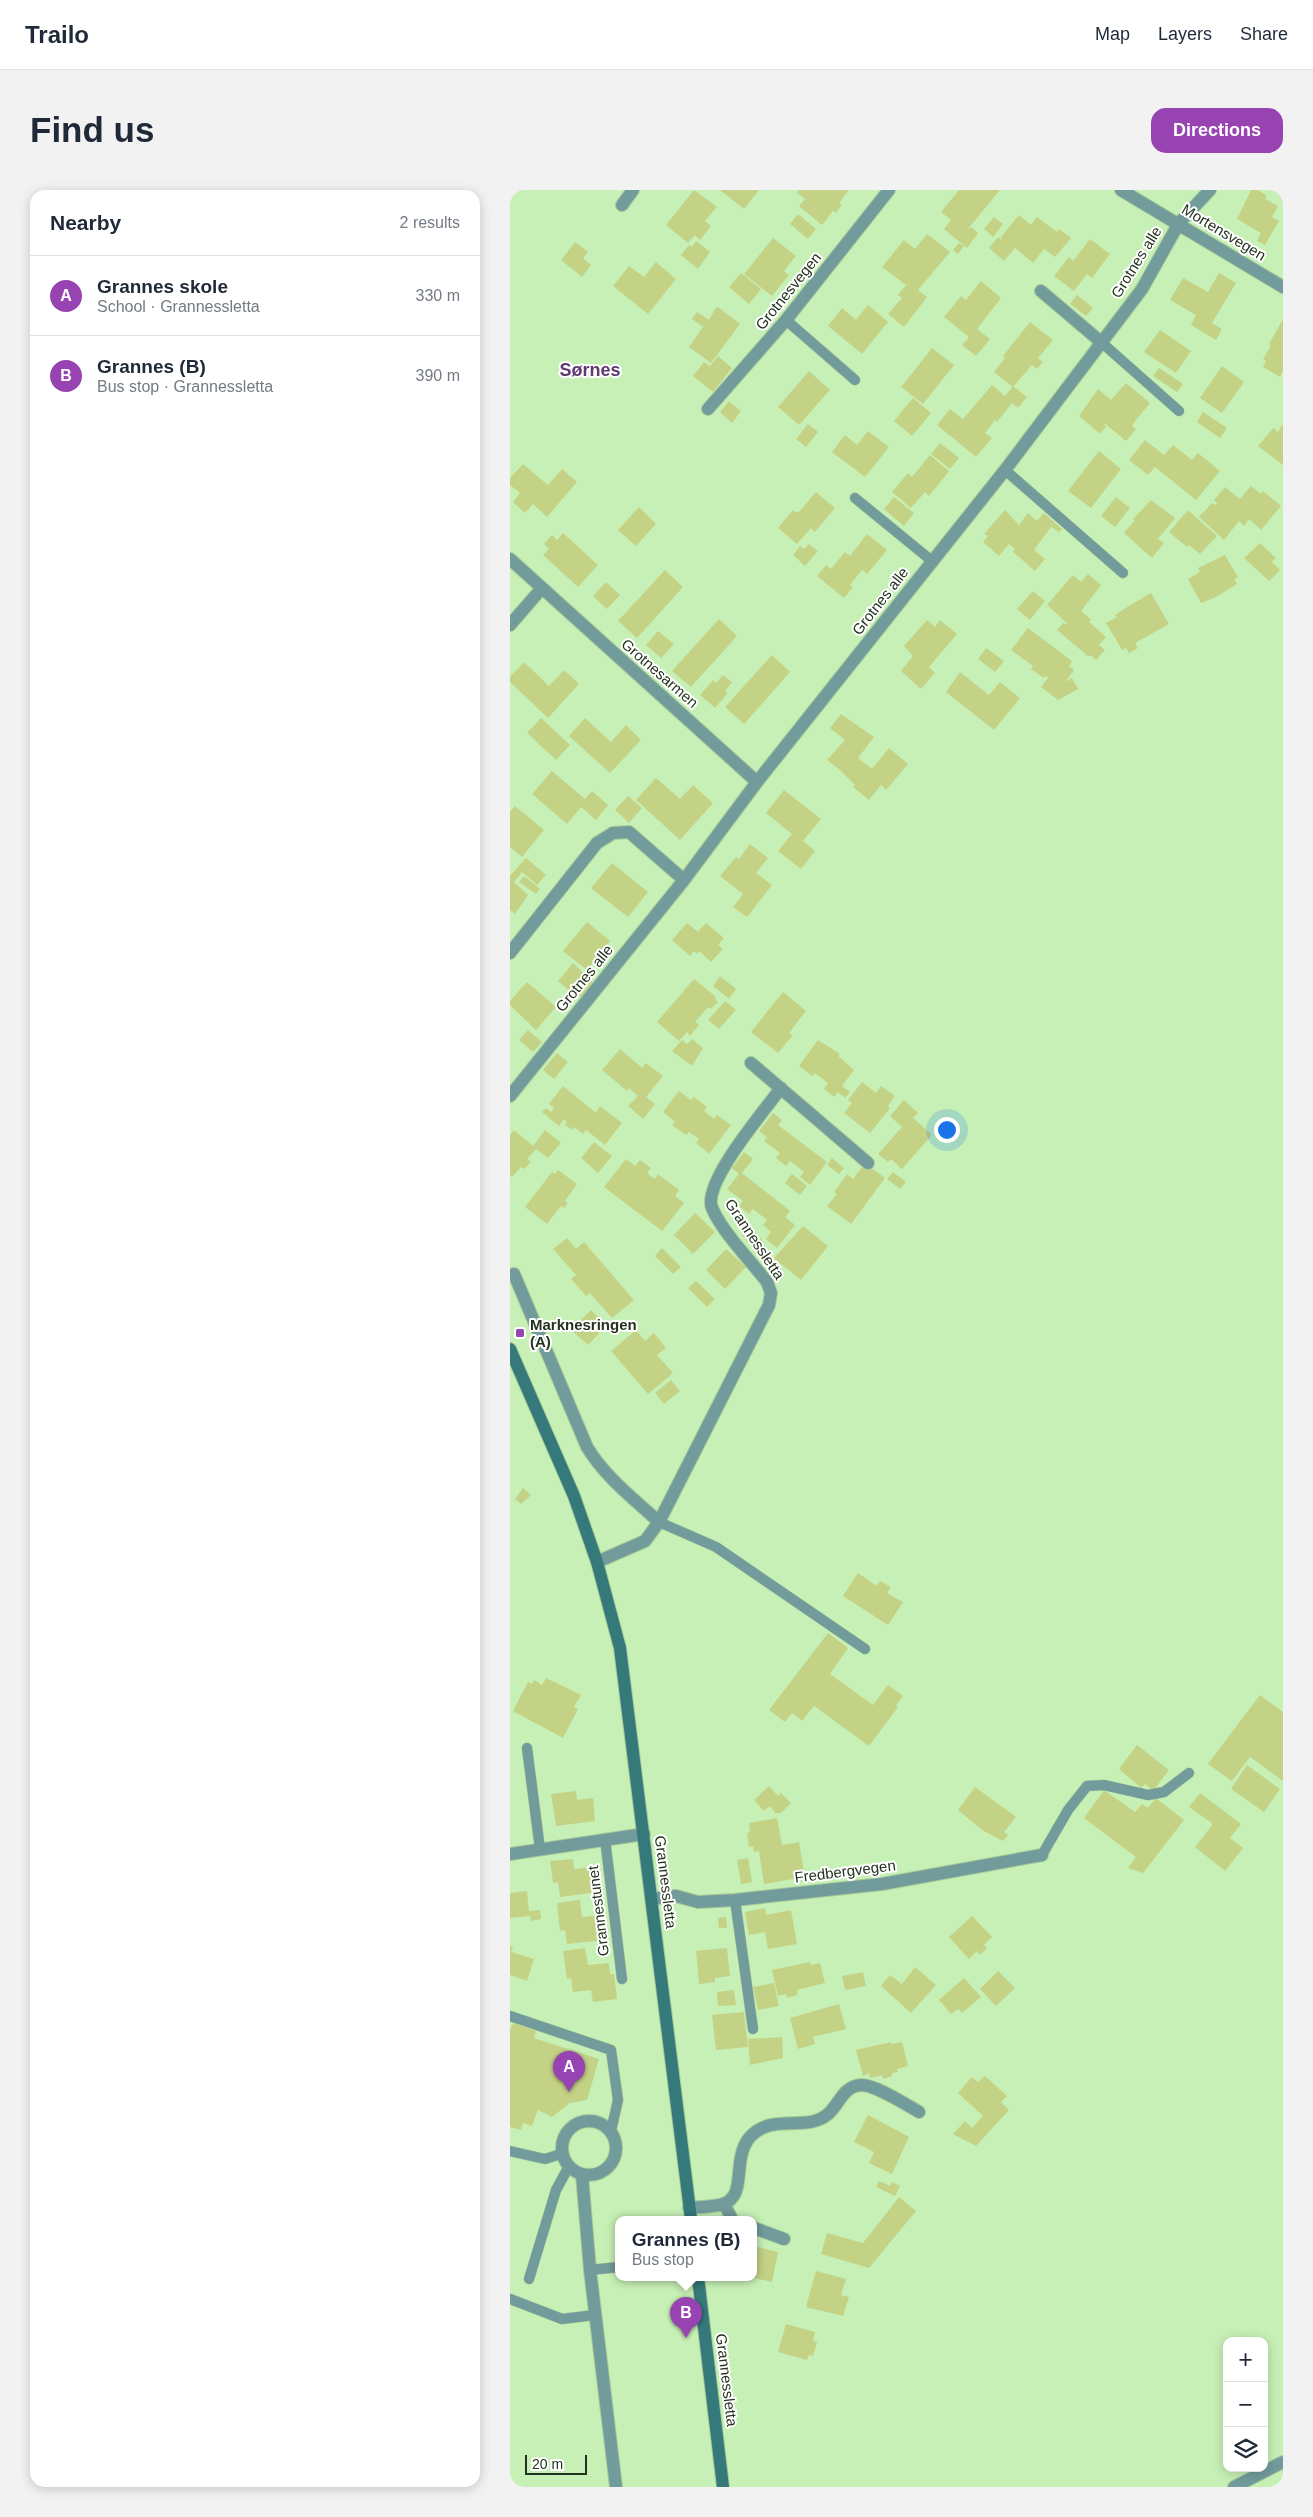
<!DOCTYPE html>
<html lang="en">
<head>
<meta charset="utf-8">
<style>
	body { margin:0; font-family:Helvetica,sans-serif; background:#f2f2f3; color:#1f2937 }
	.controls { position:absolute; right:15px; bottom:15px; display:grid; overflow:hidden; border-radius:10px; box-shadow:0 2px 12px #0003 }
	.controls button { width:45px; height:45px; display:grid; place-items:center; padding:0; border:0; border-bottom:1px solid #e0e1e3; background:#fff; color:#1f2937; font:25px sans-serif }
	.scale { position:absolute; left:15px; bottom:12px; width:62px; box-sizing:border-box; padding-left:5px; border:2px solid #24331d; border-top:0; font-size:14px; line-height:18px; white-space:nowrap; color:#24331d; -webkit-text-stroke:4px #fff; paint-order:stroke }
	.you { position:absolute; left:436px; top:939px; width:18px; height:18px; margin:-12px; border:4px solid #fff; border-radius:50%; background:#1a73e8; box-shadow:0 0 0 8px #1a73e833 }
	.badge { display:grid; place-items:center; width:32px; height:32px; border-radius:50%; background:#9744b2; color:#fff; font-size:16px; font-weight:700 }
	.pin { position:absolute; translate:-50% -41px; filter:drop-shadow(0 1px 2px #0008) }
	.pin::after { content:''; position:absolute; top:26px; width:18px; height:15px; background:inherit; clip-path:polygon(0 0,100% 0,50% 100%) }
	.popup { position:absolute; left:105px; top:2026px; width:142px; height:65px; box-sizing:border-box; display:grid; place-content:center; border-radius:10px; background:#fff; filter:drop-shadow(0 1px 4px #0005); font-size:16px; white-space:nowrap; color:#747a83 }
	.popup b { font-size:19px; color:#1f2937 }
	.popup::after { content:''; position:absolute; left:50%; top:100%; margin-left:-10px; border:10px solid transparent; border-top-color:#fff }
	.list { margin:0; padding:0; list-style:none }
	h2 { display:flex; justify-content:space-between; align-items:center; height:65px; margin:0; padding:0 20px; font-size:21px }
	h2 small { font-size:16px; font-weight:400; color:#747a83 }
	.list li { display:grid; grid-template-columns:32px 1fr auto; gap:15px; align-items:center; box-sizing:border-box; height:80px; padding:0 20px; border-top:1px solid #e0e1e3 }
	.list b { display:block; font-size:19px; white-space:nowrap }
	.list p { margin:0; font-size:16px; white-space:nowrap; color:#747a83 }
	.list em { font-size:16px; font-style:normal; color:#747a83 }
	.icon { flex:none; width:28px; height:28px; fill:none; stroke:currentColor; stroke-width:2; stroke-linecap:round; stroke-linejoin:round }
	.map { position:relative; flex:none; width:773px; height:2297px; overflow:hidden; border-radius:15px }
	header { display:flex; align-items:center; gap:30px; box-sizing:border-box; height:70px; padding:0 25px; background:#fff; border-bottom:1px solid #e0e1e3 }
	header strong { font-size:24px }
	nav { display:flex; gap:28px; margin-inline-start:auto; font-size:18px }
	.intro { display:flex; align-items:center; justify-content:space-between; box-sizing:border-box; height:120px; padding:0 30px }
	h1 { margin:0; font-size:35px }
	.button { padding:12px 22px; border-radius:15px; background:#9744b2; color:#fff; font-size:18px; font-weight:700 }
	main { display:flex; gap:30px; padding:0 30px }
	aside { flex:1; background:#fff; border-radius:15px; box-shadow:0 2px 12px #0003 }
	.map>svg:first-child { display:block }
	.building { fill:#c4d286 }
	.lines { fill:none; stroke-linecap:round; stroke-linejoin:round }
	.lane-casing { stroke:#a6ca97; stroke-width:11 }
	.street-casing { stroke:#a6ca97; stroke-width:14 }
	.secondary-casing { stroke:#a6ca97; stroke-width:14 }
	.lane { stroke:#729b9c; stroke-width:10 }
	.street { stroke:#729b9c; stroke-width:12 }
	.secondary { stroke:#35797a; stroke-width:12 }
	.poi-dot { fill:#9744b2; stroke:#fff; stroke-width:2 }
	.labels { text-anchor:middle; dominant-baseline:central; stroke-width:4; stroke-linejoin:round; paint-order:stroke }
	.street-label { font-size:15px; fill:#24331d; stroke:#fff }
	.poi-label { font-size:15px; font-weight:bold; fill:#24331d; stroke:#fff; text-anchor:start }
	.quarter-label { font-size:18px; font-weight:bold; fill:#61386f; stroke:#fff }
</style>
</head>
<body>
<header>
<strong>Trailo</strong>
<nav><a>Map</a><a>Layers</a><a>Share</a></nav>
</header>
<div class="intro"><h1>Find us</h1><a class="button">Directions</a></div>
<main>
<aside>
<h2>Nearby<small>2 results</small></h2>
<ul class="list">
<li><span class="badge">A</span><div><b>Grannes skole</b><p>School · Grannessletta</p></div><em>330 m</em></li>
<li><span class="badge">B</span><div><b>Grannes (B)</b><p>Bus stop · Grannessletta</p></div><em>390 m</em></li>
</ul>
</aside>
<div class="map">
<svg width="773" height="2297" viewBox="0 0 773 2297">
	<rect width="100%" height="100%" fill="#c7f0b6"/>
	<path class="building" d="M184 0 207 17 195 31 201 36 190 50 185 45 178 53 156 35Z
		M210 0H249L234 19Z
		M289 0H339L329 13 332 15 326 23 323 21 312 35 289 16 295 9 287 3Z
		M449 0H490L457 40 461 37 468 43 457 58 434 39 441 30 431 22Z
		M741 0H748L757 6 755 9 768 16 762 27 769 31 755 55 747 51 751 43 727 29Z
		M288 24 306 39 298 49 280 34Z
		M509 25 521 35 527 27 547 42 549 39 561 48 545 67 534 59 523 73 505 58 494 71 479 58 488 47 492 50 491 47Z
		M484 27 493 34 483 47 474 39Z
		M417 44 440 62 408 100 417 107 394 137 378 124 392 108 388 105 396 95 372 77 394 50 405 59Z
		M263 48 286 66 274 81 279 85 262 106 234 84Z
		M580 49 600 64 582 88 577 84 564 101 544 86 559 67 563 71Z
		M186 51 200 62 188 79 171 65 179 55 182 57Z
		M65 52 78 62 73 68 81 75 72 87 51 70Z
		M449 53 454 56 448 64 443 60Z
		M146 72 166 89 138 124 103 96 119 76 134 87Z
		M231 83 251 99 239 114 219 97Z
		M709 83 726 93 702 133 712 139 706 150 681 135 686 125 660 110 673 88 698 102Z
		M471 91 491 108 467 139 480 149 466 166 452 155 459 147 434 127 451 106 456 110Z
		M567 105 583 118 576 126 560 114Z
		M358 115 378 132 352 164 318 136 332 118 346 130Z
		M208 117 230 134 201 173 179 157 193 137 182 129 187 122 199 130 205 119Z
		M773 129V181L770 187 753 177 756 171 753 169 761 156 759 154Z
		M520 132 543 150 528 168 533 172 527 179 522 175 503 197 484 182 495 168 493 166Z
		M650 140 681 161 666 183 634 162Z
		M422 158 444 175 413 214 391 197Z
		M208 166 222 178 203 202 183 186 194 172 200 176Z
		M712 176 734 192 712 223 690 208Z
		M649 178 673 194 667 202 643 186Z
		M299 181 320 200 289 235 268 217Z
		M616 193 640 213 625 231 622 236 626 239 616 251 593 232 596 237 590 244 569 226 588 199 601 210Z
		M482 195 495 206 503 196 517 207 508 218 502 213 487 232 485 230 475 243 482 248 466 267 427 235 440 219 453 229Z
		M403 208 421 223 402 246 384 231Z
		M219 211 231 221 222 233 210 222Z
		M693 222 717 238 710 248 687 232Z
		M298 234 308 242 296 257 286 249Z
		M773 234V275L748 256 763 238 768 242Z
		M358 241 379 257 355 287 322 262 335 245 347 255Z
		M635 250 654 265 663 255 682 270 688 263 710 281 686 310 645 277 638 285 619 270Z
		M430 253 449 268 440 279 421 264Z
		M589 261 611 279 581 318 558 301Z
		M420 265 439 281 419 306 415 302 401 318 382 302 398 283 402 287Z
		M13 274 38 295 52 279 67 292 37 327 23 314 15 323 3 312 10 303 0 295V288Z
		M741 296 751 304 753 301 771 316 751 340 739 329 734 336 729 331 714 350 689 327 702 313 705 315 707 313 704 310 715 297 730 309Z
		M306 302 325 318 305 342 301 338 287 354 268 338 283 320 288 323Z
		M384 307 404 323 394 336 374 319Z
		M606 307 620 318 605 337 591 326Z
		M641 310 665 328 648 349 654 353 642 368 614 343 625 330 623 329Z
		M129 317 146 334 126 356 108 340Z
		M495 320 509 335 518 323 527 331 534 323 552 339 549 342 541 337 524 360 535 369 525 381 503 362 505 359 499 354 489 366 473 352 478 346 474 344Z
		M678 320 707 346 690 364 679 355 677 357 659 342Z
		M53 343 88 375 68 397 33 365 39 359 34 354 42 345 47 350Z
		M357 344 377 360 357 384 352 380 340 395 343 397 334 408 307 386 316 375 321 379 335 362 340 366Z
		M750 353 766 368 762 372 770 380 759 391 734 368Z
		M299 354 308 361 295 376 283 365 290 356 294 359Z
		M715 365 728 387 724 389 727 394 706 407 691 413 678 389 690 382 688 378Z
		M155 380 173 397 127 448 108 431Z
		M578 384 591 395 571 421 581 430 579 432 596 447 589 455 595 460 586 470 580 465 579 467 547 440 553 433 558 434 537 415 563 385 571 392Z
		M96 392 110 405 97 419 83 406Z
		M523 401 535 411 520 430 507 419Z
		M641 403 659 434 625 453 628 458 619 463 616 458 612 460 596 433 607 427 605 425 614 419Z
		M209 429 227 446 181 497 162 481Z
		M417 430 425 437 430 430 447 444 419 477 425 483 411 499 391 481 403 466 394 456Z
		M518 438 562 471 559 476 564 480 555 492 562 488 568 499 548 510 531 497 538 488 536 486 534 488 521 479 523 476 501 460Z
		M148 441 164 454 151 468 136 455Z
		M476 458 494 471 485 482 468 469Z
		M262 465 280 482 234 534 215 517Z
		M14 472 39 496 54 480 69 494 38 528 0 492V487Z
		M450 482 479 505 490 492 510 508 484 540 436 502Z
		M213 485 222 492 215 501 218 503 205 518 190 505 203 490 206 493Z
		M331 524 364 547 348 568 362 579 379 558 398 574 376 600 371 595 359 610 343 597 345 595 330 580 317 570 335 550 320 538Z
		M31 528 60 555 46 570 17 543Z
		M75 528 101 552 116 535 131 550 100 583 59 546Z
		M42 581 75 609 82 601 98 615 86 630 71 617 57 634 22 604Z
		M146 588 170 609 183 595 203 613 170 650 126 610Z
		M274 600 311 629 293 651 305 661 291 679 268 661 282 644 256 623Z
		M118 606 132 618 119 633 105 620Z
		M5 616 34 640 12 667 0 657V622Z
		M240 654 258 668 246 683 262 695 237 727 223 717 233 704 210 686 226 667 229 669Z
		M16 668 36 685 27 695 12 682 4 692 18 705 5 724 0 720V686Z
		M102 673 138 702 118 727 81 698Z
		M14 686 30 699 26 704 9 692Z
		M77 732 100 751 77 780 53 761Z
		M177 733 188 742 196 733 214 748 208 755 213 759 201 772 189 761 187 764 184 761 180 766 162 750Z
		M63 773 83 792 71 807 66 803 65 805 48 791Z
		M210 786 226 799 219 809 203 796Z
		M184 789 206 807 205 809 208 812 201 819 198 817 185 832 189 835 180 846 177 842 169 851 147 832Z
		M17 792 46 817 26 840 0 815V811Z
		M273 802 296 821 279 843 283 845 268 863 241 842Z
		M215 811 226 820 209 839 198 830Z
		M18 840 32 852 23 862 9 850Z
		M182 849 193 858 182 876 162 861 172 850 177 854Z
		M308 850 330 864 328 866 344 880 332 896 340 902 335 908 328 902 324 907 314 899 318 893 305 883 302 886 289 876Z
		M110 859 132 878 136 873 153 886 136 907 145 914 133 929 118 916 128 906 119 898 117 901 92 880Z
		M47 863 58 872 44 889 33 880Z
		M352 892 366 903 371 896 385 906 378 916 380 918 360 943 334 923 342 913 338 910Z
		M53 896 86 923 90 916 112 933 95 955 76 940 73 944 64 937 62 940 55 935 57 932 54 929 49 936 32 922 36 918 41 922 44 918 39 914Z
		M169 901 181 910 184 907 197 917 194 921 204 929 207 925 221 935 199 964 186 953 189 949 179 942 176 945 162 935 165 932 153 922Z
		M394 910 408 923 403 928 422 945 392 979 381 969 378 972 368 964 392 937 380 926Z
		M263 923 272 930 268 935 317 972 300 995 290 987 294 982 280 971 276 976 266 968 270 963 254 951 257 947 249 941Z
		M4 940 23 956 35 940 51 953 38 968 26 959 17 969 21 972 14 979 11 977 2 987 0 985V945Z
		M84 952 102 966 88 983 71 968Z
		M234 962 243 969 232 983 280 1021 275 1027 285 1035 267 1058 256 1049 261 1042 253 1035 257 1030 243 1019 239 1024 229 1016 233 1011 217 999 229 984 222 978Z
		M322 968 334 978 329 984 317 975Z
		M116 969 125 976 130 970 141 978 137 983 145 989 148 984 169 1000 165 1006 174 1013 152 1041 94 997Z
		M355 973 375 988 341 1034 317 1016 327 1004 324 1002 337 984 343 989Z
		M48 980 67 994 55 1011 58 1013 54 1018 51 1016 37 1034 15 1017 42 982 45 984Z
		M383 982 396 992 390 999 377 989Z
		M282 984 297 996 290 1005 275 993Z
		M185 1023 205 1042 183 1064 164 1045Z
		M293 1036 318 1056 291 1090 264 1068Z
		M241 1037 253 1051 244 1059 232 1045Z
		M57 1048 66 1059 74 1052 124 1110 102 1128 80 1103 76 1106 61 1089 66 1085 43 1059Z
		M152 1058 171 1077 163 1084 145 1066Z
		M216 1059 236 1077 215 1099 196 1080Z
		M186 1091 205 1109 197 1117 178 1098Z
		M81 1120 97 1135 78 1155 61 1140Z
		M126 1140 135 1151 144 1143 156 1158 147 1165 163 1183 138 1204 101 1161Z
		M161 1190 170 1201 154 1214 145 1203Z
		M13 1298 21 1305 11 1314 5 1309Z
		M348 1383 367 1396 370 1391 381 1397 377 1403 393 1412 378 1435 333 1406Z
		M318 1443 338 1458 320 1484 363 1515 378 1495 393 1506 386 1515 388 1517 359 1556 304 1516 292 1531 282 1523 275 1532 259 1520Z
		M36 1488 71 1505 64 1517 68 1519 53 1548 3 1521 18 1492 22 1494 24 1490 32 1495Z
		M750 1505 773 1522V1591L740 1567 722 1591 698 1574Z
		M627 1555 659 1580 643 1601 635 1594 631 1598 609 1579Z
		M737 1575 770 1599 754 1622 721 1599Z
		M259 1596 268 1606 271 1603 281 1613 271 1623H265L260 1616 254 1621 244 1610Z
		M465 1597 506 1627 494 1642 498 1645 493 1651 472 1640 448 1620Z
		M594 1600 625 1622 632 1614 638 1618 646 1608 674 1630 633 1683 618 1678 626 1667 574 1628Z
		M66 1601 67 1610 83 1608 85 1631 46 1636 41 1604Z
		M690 1603 731 1634 720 1648 733 1658 715 1681 685 1657 703 1634 679 1617Z
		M267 1628 272 1655 289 1652 295 1687 254 1694 249 1661 244 1662 243 1656 239 1657 237 1643 240 1642 239 1633Z
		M238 1668 242 1692 231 1694 227 1670Z
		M63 1669 64 1679 85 1677 88 1702 50 1707 48 1692 43 1693 40 1671Z
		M17 1701 19 1721 30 1720 31 1729 21 1731 20 1726 0 1728V1703Z
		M70 1710 72 1727 93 1725 96 1750 57 1754 55 1740 50 1741 47 1713Z
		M255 1718 256 1725 281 1720 287 1754 258 1759 255 1742 239 1745 235 1722Z
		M462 1726 482 1747 474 1755 477 1758 470 1765 467 1761 459 1769 439 1747Z
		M216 1727 217 1738H209L208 1728Z
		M0 1756 3 1757 1 1762 24 1769 17 1791 0 1785Z
		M75 1758 78 1775 99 1773 100 1784H104L107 1809 83 1812 81 1800 63 1802 61 1788 57 1789 53 1761Z
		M217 1758 220 1786 205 1788V1792L189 1794 186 1761Z
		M300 1772 301 1775 310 1773 315 1793 287 1800 288 1805 277 1808 276 1804 268 1806 262 1780Z
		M405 1777 426 1795 401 1823 371 1796 380 1785 392 1794Z
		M488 1781 505 1798 486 1816 470 1799Z
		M353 1782 356 1796 335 1800 332 1786Z
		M454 1788 471 1807 452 1823 448 1819 441 1824 429 1810Z
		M264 1793 269 1816 248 1820 243 1797Z
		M224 1800 226 1815 208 1816 207 1802Z
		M329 1814 336 1839 303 1847 305 1854 288 1859 280 1828Z
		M234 1822 238 1857 206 1860 202 1825Z
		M3 1833 26 1841 24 1848 89 1869 77 1910 60 1913 42 1927 28 1920 22 1936 13 1933 11 1940 0 1937V1840Z
		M272 1847 273 1868 240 1875 238 1849Z
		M381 1852V1854L392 1852 398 1876 387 1879 388 1882 382 1883V1886L373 1889 372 1885 360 1888 359 1883 353 1886 346 1860Z
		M475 1886 497 1906 491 1912 499 1920 466 1956 443 1944 455 1931 462 1938 473 1926 448 1903 462 1887 468 1892Z
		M358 1925 399 1947 382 1984 359 1973 364 1962 344 1952Z
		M369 1991 380 1996 382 1992 390 1996 385 2006 366 1997Z
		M389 2007 406 2021 359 2078 311 2064 317 2043 353 2053Z
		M244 2056 268 2062 262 2092 244 2088Z
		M306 2081 336 2089 331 2105 339 2107 333 2126 296 2117Z
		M276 2134 305 2142 303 2151 307 2152 303 2166 299 2165 297 2170 268 2162Z"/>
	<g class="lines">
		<g class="lane-casing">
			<path id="lane" d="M276 130 345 190
				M591 152 669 221
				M495 280 613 383
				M345 308 422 371
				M149 1332 206 1357 355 1459
				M17 1558 30 1659
				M95 1649 112 1789
				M532 1665 558 1620 577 1596 594 1595 638 1605 654 1602 679 1583
				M225 1710 243 1839
				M0 1826 101 1860 108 1910 101 1941
				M0 1961 35 1969 51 1964
				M80 2080 109 2077
				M19 2089 46 2000 58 1978
				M0 2109 52 2129 85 2125"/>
		</g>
		<g class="street-casing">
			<path id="street" d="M611 0 773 97
				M112 15 123 0
				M531 101 591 152
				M198 219 276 130 379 0
				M0 369 247 592
				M0 435 32 398
				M0 763 87 653 103 643 119 642 174 690
				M241 873 358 973
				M0 906 174 690 247 592 495 280 632 99 669 33 700 0
				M4 1084 77 1257C95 1287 124 1309 149 1332
				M87 1372 135 1351 149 1332 259 1115 261 1103 257 1092C240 1070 213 1043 202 1018 192 993 255 920 271 898
				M0 1664 134 1644
				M142 1709 166 1706 188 1712 225 1710 372 1694 532 1665
				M52 1958a27 27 0 1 1 54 0a27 27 0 1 1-54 0Z
				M72 1985 80 2080 106 2297
				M214 2014 222 2029
				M179 2018C190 2017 203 2017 213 2014 238 2006 221 1969 240 1947 263 1922 296 1943 318 1924 329 1915 333 1896 351 1895 366 1895 395 1914 409 1922
				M244 2038 274 2049
				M724 2297 773 2272"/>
		</g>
		<g class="secondary-casing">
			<path id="secondary" d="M0 1159 64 1306 87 1372 110 1458 181 2029
				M188 2087 213 2297"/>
		</g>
		<use href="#lane" class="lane"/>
		<use href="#street" class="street"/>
		<use href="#secondary" class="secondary"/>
	</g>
	<rect class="poi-dot" x="5" y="1138" width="10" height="10" rx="2.5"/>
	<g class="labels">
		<g class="street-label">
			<text transform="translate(714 42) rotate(31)">Mortensvegen</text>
			<text transform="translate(626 72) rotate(-58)">Grotnes alle</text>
			<text transform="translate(278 101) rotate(-51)">Grotnesvegen</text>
			<text transform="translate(370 411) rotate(-52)">Grotnes alle</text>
			<text transform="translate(150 483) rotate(41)">Grotnesarmen</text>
			<text transform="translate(74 788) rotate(-51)">Grotnes alle</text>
			<text transform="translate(245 1049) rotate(56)">Grannessletta</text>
			<text transform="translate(335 1681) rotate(-7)">Fredbergvegen</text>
			<text transform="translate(156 1692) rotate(83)">Grannessletta</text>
			<text transform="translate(88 1721) rotate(-97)">Grannestunet</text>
			<text transform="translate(217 2190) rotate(83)">Grannessletta</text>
		</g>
		<g class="poi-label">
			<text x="20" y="1134">Marknesringen<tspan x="20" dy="17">(A)</tspan></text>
		</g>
		<g class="quarter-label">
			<text x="80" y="180">Sørnes</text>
		</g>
	</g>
</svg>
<div class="controls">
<button>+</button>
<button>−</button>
<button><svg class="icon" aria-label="layers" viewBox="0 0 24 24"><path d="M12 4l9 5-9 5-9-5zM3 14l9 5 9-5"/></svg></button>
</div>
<div class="scale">20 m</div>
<div class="you"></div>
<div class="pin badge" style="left:59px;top:1902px">A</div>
<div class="pin badge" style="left:176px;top:2148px">B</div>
<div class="popup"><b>Grannes (B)</b>Bus stop</div>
</div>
</main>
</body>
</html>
